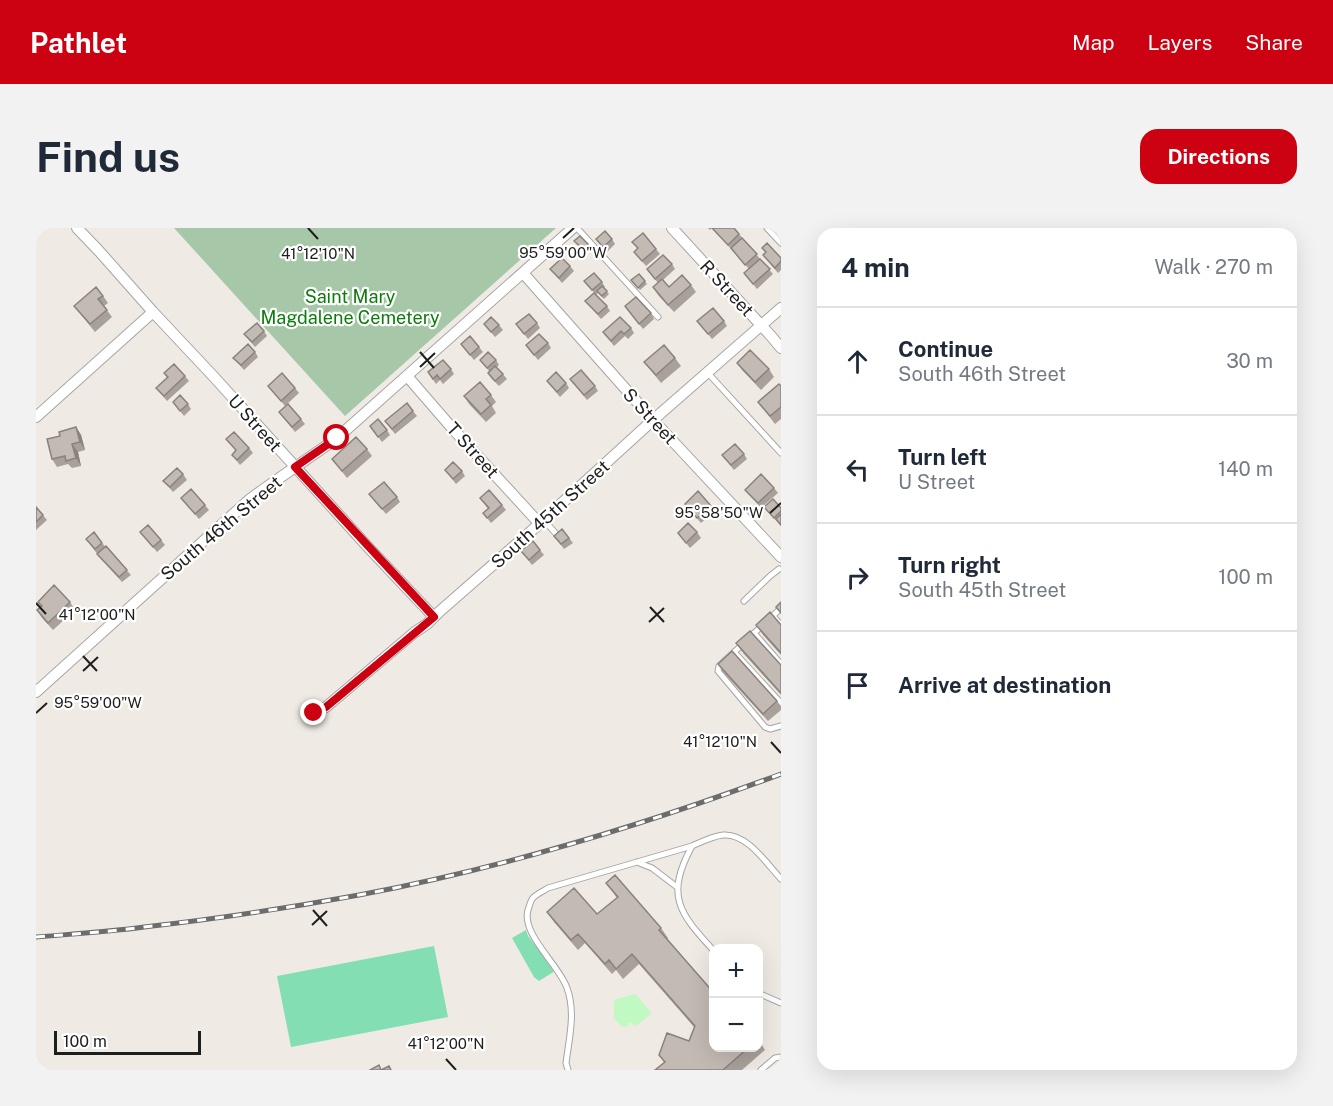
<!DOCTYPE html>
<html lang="en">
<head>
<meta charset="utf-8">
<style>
	body { margin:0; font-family:"Public Sans",sans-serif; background:#f2f2f3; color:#1f2937 }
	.controls { position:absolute; right:18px; bottom:18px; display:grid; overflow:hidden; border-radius:12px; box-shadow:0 6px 24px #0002 }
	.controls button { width:54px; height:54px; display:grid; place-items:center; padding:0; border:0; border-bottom:2px solid #e0e1e3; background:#fff; color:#1f2937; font:30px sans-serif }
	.scale { position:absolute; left:18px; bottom:15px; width:147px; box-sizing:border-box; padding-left:6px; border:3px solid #1e1e1e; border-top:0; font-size:16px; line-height:21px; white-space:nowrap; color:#1e1e1e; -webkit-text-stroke:4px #fff; paint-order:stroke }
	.stop { position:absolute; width:18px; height:18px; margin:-14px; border:4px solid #cc0111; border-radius:50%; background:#fff }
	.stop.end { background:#cc0111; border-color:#fff; box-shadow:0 2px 6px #0008 }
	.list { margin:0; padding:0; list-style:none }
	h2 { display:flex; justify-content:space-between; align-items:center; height:78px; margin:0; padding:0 24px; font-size:26px }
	h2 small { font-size:20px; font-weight:400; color:#747a83 }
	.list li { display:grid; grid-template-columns:39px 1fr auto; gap:18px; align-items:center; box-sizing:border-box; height:108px; padding:0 24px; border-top:2px solid #e0e1e3 }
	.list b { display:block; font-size:22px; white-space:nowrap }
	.list p { margin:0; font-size:20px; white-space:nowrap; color:#747a83 }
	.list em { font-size:20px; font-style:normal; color:#747a83 }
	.icon { flex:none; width:33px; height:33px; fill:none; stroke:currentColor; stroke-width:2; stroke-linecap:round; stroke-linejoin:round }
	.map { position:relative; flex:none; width:745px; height:842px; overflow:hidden; border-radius:18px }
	header { display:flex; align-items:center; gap:36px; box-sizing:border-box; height:84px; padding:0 30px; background:#cc0111; color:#fff }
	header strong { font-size:28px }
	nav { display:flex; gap:33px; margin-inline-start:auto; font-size:21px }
	.intro { display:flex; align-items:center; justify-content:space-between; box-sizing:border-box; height:144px; padding:0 36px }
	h1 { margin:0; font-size:42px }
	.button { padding:15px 27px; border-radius:18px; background:#cc0111; color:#fff; font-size:21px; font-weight:700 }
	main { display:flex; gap:36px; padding:0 36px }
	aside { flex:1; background:#fff; border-radius:18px; box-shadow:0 6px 24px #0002 }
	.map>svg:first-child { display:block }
	.cemetery { fill:#a6c8a8 }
	.park { fill:#c1f9c2 }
	.pitch { fill:#83deb3 }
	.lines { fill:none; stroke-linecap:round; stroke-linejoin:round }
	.lane-casing { stroke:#a5a5a5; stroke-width:7 }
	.street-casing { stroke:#a5a5a5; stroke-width:12 }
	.lane { stroke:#fff; stroke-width:5 }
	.street { stroke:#fff; stroke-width:10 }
	.rail-casing { stroke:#6c6c6c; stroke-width:5 }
	.rail { stroke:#fff; stroke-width:3; stroke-dasharray:9; stroke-linecap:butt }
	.wall { fill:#a9a09b }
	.shaded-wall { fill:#89827e }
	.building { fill:#c4bab4; stroke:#89827e; stroke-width:1.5 }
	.route { stroke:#cc0111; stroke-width:8 }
	.ticks { fill:none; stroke:#1e1e1e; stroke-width:2 }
	.labels { text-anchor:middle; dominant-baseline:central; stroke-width:4.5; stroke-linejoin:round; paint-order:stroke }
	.street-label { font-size:18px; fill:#1e1e1e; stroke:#fff }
	.park-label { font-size:18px; fill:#0c7d0c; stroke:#fff }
	.ticks-label { font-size:15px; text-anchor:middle; fill:#1e1e1e; stroke:#fff; stroke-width:4.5; stroke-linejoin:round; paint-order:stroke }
</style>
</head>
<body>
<header>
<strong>Pathlet</strong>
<nav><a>Map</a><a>Layers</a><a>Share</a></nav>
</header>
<div class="intro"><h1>Find us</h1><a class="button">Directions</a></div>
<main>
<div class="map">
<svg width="745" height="842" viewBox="0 0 745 842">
	<rect width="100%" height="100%" fill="#efebe4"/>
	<path class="cemetery" d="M138 0H520L309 188Z"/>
	<path class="park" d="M599 766 616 785 601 797 598 798 595 794 592 796 593 798 586 799 578 790V774L580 771Z"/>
	<path class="pitch" d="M490 702 492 708 519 743 503 753 498 749 476 710Z
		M398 718 412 789 255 819 241 748Z"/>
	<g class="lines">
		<g class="lane-casing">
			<path id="lane" d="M541 0 622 89
				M731 0 745 15
				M671 144 745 225
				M508 292 522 308
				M708 373 734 348 743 341
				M737 388 745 397
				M718 405 745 436
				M714 409 745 380
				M707 416 683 438 682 443 729 499 734 501 745 498
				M698 424 745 475
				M601 634 616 640 641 659
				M678 723C643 685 629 668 656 618 665 614 677 608 687 607 711 605 730 635 745 651
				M722 765 745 775
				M532 842 530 835C533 811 540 784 531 760 523 736 482 704 493 679 494 676 495 672 497 670 500 666 508 663 512 660L656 618
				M725 842 739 830 745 829"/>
		</g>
		<g class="street-casing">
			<path id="street" d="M41 0 63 23 117 84 178 149 331 318 398 389
				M636 0 735 108 745 120
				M487 45 617 192 745 329
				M371 148 416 200 503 295
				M0 189 117 84
				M0 464 213 272C242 250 272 231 301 210L537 0
				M278 485 290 479 379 404 391 396 403 384 492 306 617 192 745 80"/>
		</g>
		<use href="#lane" class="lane"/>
		<use href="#street" class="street"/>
		<g class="rail-casing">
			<path id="rail" d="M0 709C36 706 72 704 108 699 180 691 252 680 323 667 467 640 608 597 745 546"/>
		</g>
		<use href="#rail" class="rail"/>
	</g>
	<path class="wall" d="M672 0H698L737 46 721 61 708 45 713 41 676 0 674 2Z
		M560 11H576L579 16 571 24Z
		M538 13 552 16 554 19 548 24Z
		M596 14 620 21 624 26 610 38 598 24 602 21Z
		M726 20 745 30V42L742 45 727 27 729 24Z
		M636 36 639 41 627 52 633 59 655 57 660 64 638 84 622 67 617 59 622 55 611 41Z
		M534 38 538 43 526 55 514 41Z
		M603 46 611 56 604 62 595 52Z
		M548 53 566 54 569 59 568 60 573 66 568 71 562 65 560 67Z
		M67 68 72 75 68 78 76 89 59 104 38 78Z
		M549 73 571 78 574 83 565 91Z
		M589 78 615 85 618 91 607 101Z
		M661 93H688L691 98 676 111Z
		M501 95 504 100 492 111 480 96Z
		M448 96 463 97 467 102 459 109Z
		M595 100 598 105 592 111 589 108 578 118 567 104Z
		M228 103 231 108 219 119 208 106Z
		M512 115 515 120 502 132 490 117Z
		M425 116 443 119 447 124 438 132Z
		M219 124 222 129 208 142 197 130Z
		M639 130 645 138 625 155 608 134Z
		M444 132H460L463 137 461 139 471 151 463 158 455 150 452 145 453 143Z
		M701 135 733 141 738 149 725 162 706 142Z
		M415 141 418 146 407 156 404 152 400 156 392 144Z
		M128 145 149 148 153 153 131 173 120 160 131 150Z
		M534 151 559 158 562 163 551 172Z
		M511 153 530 155 533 160 524 169Z
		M232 158 259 160 263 165 249 178Z
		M745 158V191L739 196 722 174Z
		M455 167 460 174 456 178 460 185 450 194 433 176 428 168Z
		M137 174 152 176 155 181 148 188Z
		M377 183 381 188 359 206 349 193Z
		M243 184 265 191 269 196 259 204Z
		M334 198 351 202 354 207 346 214Z
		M40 199 45 207 49 222 42 224 45 238 36 240 32 236 21 239 16 231 24 208Z
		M190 211 213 220 217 225 204 237 196 227 200 223Z
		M331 221 336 228 311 250 296 231Z
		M708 226 711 231 698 242 686 227Z
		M409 242 426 243 429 248 420 256Z
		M147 246 151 252 137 264 127 253Z
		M738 260 742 265 725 280 709 262Z
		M333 266 361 269 364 274 350 286Z
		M145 270 169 277 173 282 163 291Z
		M444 270 466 277 470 282 455 295 447 285 452 281Z
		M649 276 675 278 679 283 665 295Z
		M0 279 11 292 0 302Z
		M728 279 745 280V298L732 284Z
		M104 304 125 312 129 317 121 324Z
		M661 304 665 310 654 320 642 305Z
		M518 308 533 310 537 315 528 321Z
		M50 311 66 315 95 347 86 354 65 331Z
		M504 322 508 327 496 337 485 323Z
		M2 374H34L39 382 17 402 6 390 1 382 5 379Z
		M720 397H745V427L727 407Z
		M700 415 745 437V467L707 425Z
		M682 436 741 473 745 478V482L732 493 687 444Z
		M570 655 625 700 632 710 631 712 678 819H723V812L729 822 706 842H619L628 834 623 827 653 813 658 799 603 736 587 751 580 742 576 746 549 715 542 722 518 694 511 684 561 686 581 670Z"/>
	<path class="shaded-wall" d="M40 199 45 207 49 222 44 214Z
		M36 216 42 224 45 238 40 230Z"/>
	<path class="building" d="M676 0H698L703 6 692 17Z
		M569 3 576 11 567 19 560 11Z
		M607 5 620 21 606 33 598 24 602 20 596 14Z
		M544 8 552 16 547 21 538 13Z
		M706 10 721 26 709 37 695 20Z
		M731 15 745 30V33L739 40 727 27 730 24 726 20Z
		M627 27 636 36 619 51 611 41Z
		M526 30 534 38 523 50 514 41Z
		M724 31 734 41 717 56 708 45Z
		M558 45 566 54 556 62 548 53Z
		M603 46 609 53 602 60 595 52Z
		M646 47 655 57 632 77 617 59 626 51 633 59Z
		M566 58 571 63 566 68 561 63Z
		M60 59 67 68 62 71 71 82 54 96 38 78Z
		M558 65 571 78 562 86 549 73Z
		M600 69 615 85 603 96 589 78Z
		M677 80 688 93 672 106 661 93Z
		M493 86 501 95 488 106 480 96Z
		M455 89 463 97 455 104 448 96Z
		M584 89 595 100 588 106 585 103 575 113 567 104Z
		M221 95 228 103 216 114 208 106Z
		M503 106 512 115 498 127 490 117Z
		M434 108 443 119 434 127 425 116Z
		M212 116 219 124 205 137 197 130Z
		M628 117 639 130 620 147 608 134Z
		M714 122 733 141 719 154 701 135Z
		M452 124 460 132 451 140 444 132Z
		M407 132 415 141 404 151 401 147 397 151 392 144Z
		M138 136 149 148 128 168 120 160 132 149 128 145Z
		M459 138 467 146 459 153 452 145Z
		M545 142 559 158 548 167 534 151Z
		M520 144 530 155 521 164 511 153Z
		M246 145 259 160 245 173 232 158Z
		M444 154 455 167 450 171 455 177 445 186 428 168Z
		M743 156 745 158V179L734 188 722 174Z
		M144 167 152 176 144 183 137 174Z
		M371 175 377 183 356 201 349 193Z
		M252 176 265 191 256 199 243 184Z
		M342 191 351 202 342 209 334 198Z
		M40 199 44 214 36 216 40 230 30 233 29 228 16 231 11 211 24 208 23 204Z
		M198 204 213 220 201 232 196 227 200 222 190 211Z
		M320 209 331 221 306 243 296 231Z
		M699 216 708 226 695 237 686 227Z
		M417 234 426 243 417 251 409 242Z
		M141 240 147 246 134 259 127 253Z
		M725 246 738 260 722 275 709 262Z
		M348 254 361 269 346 281 333 266Z
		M155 261 169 277 159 286 145 270Z
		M453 262 466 277 451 290 447 285 453 280 444 270Z
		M662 263 675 278 661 290 649 276Z
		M737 271 745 280V283L738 290 728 279Z
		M0 279 7 287 0 294Z
		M745 286V297L740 291Z
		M652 295 661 304 650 315 642 305Z
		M112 297 125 312 117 319 104 304Z
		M526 301 533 310 525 316 518 308Z
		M58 304 66 315 59 321 50 311Z
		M497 313 504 322 493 332 485 323Z
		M70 318 91 342 83 349 61 326Z
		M18 357 34 374 12 395 1 382 6 378 2 374Z
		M745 374V385L740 379Z
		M734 384 745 397V425L720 397Z
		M714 403 745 437V465L700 415Z
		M696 423 741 473 727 486 682 436Z
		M579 647 625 700 623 702 678 765V819H713L687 842H619L629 834 623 827 631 805 653 813 659 798 596 726 580 741 573 732 569 736 542 706 535 712 511 684 538 660 561 686 582 669 570 655Z
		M343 837 345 842 353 838 355 842H334Z"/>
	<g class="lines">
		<path class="route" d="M278 485 290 479 398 389 259 239 301 210"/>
	</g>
	<path class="ticks" d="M272 0 282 11M527 10 538 0M384 124 398 140M384 139 399 125M734 285 745 275M0 375 10 386M614 379 628 394M613 394 628 380M47 428 61 443M47 443 62 429M0 485 11 475M735 514 745 525M277 682 291 698M276 697 291 683M410 831 420 842"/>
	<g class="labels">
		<g class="street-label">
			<text transform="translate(691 60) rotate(47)">R Street</text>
			<text transform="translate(614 188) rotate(47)">S Street</text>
			<text transform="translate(219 195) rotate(48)">U Street</text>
			<text transform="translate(437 222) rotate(48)">T Street</text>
			<text transform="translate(514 286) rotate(-42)">South 45th Street</text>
			<text transform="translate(185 300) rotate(-40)">South 46th Street</text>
		</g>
		<g class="park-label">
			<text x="314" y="68">Saint Mary<tspan x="314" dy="21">Magdalene Cemetery</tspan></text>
		</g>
	</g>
	<g class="ticks-label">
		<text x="527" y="30">95°59'00"W</text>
		<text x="282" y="31">41°12'10"N</text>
		<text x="683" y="290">95°58'50"W</text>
		<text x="61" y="392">41°12'00"N</text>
		<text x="62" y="480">95°59'00"W</text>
		<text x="684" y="519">41°12'10"N</text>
		<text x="410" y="821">41°12'00"N</text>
	</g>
</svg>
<div class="controls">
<button>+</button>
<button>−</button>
</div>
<div class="scale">100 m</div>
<div class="stop" style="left:301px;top:210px"></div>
<div class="stop end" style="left:278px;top:485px"></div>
</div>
<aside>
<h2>4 min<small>Walk · 270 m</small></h2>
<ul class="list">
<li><svg class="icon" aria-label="ahead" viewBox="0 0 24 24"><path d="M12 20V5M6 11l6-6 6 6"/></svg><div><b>Continue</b><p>South 46th Street</p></div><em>30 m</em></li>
<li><svg class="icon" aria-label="left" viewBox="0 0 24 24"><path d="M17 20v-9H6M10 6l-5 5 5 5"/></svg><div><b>Turn left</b><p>U Street</p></div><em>140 m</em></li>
<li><svg class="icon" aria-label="right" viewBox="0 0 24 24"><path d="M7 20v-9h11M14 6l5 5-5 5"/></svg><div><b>Turn right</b><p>South 45th Street</p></div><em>100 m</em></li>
<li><svg class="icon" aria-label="arrive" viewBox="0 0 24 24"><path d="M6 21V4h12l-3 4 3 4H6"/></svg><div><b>Arrive at destination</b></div></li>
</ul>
</aside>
</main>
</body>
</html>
